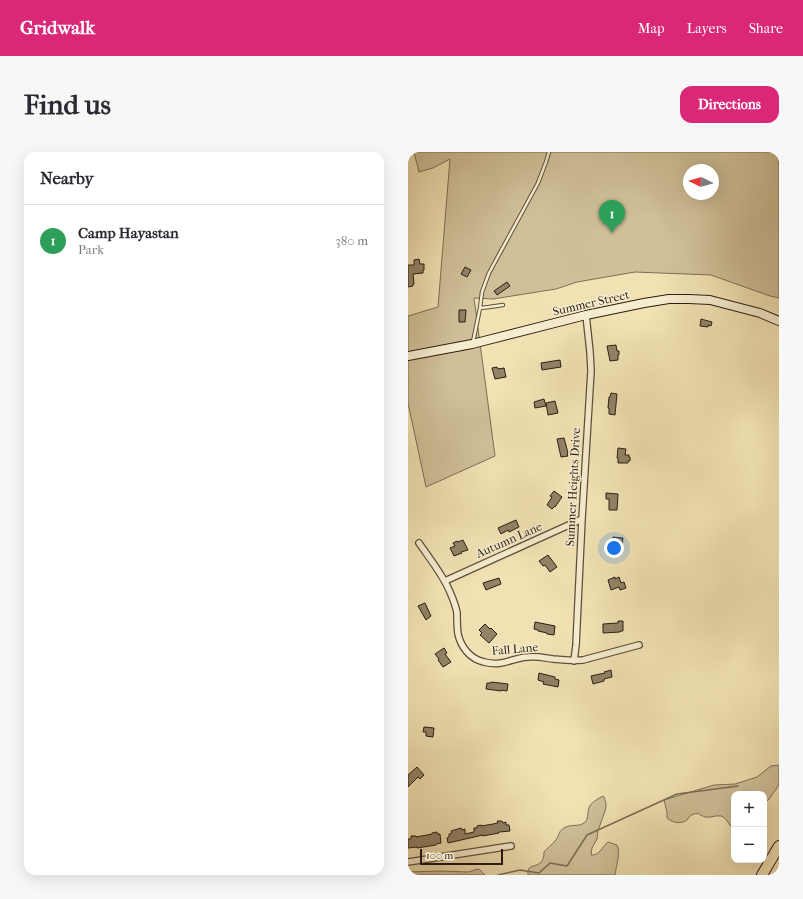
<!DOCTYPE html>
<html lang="en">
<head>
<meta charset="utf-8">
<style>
	body { margin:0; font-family:"IM FELL French Canon",serif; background:#f7f7f7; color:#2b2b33 }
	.controls { position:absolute; right:12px; bottom:12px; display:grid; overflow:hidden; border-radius:8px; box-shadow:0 4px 16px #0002 }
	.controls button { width:36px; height:36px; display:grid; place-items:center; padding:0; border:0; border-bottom:1px solid #e1e1e2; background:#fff; color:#2b2b33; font:20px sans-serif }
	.compass { position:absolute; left:275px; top:12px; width:36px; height:36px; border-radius:50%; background:#fff; box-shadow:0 4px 16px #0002; rotate:276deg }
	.scale { position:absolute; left:12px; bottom:10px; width:83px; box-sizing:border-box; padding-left:4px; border:2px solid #2c1c13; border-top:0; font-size:11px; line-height:14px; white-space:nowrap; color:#2c1c13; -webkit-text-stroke:3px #f6ecce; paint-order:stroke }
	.you { position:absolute; left:206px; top:396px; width:14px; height:14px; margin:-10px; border:3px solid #fff; border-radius:50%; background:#1a73e8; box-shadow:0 0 0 6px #1a73e833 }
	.badge { display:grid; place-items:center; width:26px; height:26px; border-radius:50%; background:#db2777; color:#fff; font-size:13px; font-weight:700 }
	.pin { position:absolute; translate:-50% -33px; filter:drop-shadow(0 1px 2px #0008) }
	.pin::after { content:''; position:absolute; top:21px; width:14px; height:12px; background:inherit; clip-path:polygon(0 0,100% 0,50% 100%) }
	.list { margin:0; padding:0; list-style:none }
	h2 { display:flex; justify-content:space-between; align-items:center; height:52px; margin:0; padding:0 16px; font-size:17px }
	h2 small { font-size:13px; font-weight:400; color:#7c7c81 }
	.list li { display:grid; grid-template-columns:26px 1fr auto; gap:12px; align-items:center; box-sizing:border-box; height:72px; padding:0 16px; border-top:1px solid #e1e1e2 }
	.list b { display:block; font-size:15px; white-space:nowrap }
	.list p { margin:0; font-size:13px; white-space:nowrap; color:#7c7c81 }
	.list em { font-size:13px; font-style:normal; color:#7c7c81 }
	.map { position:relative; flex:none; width:371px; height:723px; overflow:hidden; border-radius:12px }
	header { display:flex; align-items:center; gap:24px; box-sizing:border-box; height:56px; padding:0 20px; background:#db2777; color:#fff }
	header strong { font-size:19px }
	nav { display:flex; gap:22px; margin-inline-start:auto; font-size:14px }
	.intro { display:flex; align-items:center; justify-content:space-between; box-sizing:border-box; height:96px; padding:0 24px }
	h1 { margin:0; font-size:28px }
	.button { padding:10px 18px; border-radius:12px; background:#db2777; color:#fff; font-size:14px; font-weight:700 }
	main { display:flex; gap:24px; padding:0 24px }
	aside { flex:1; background:#fff; border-radius:12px; box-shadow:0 4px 16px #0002 }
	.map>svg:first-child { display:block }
	.green { fill:#d0c099; stroke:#7e6e56; fill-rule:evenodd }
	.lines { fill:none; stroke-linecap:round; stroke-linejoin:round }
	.stream { stroke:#7a6b53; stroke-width:1.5 }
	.building { fill:#928367; stroke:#2c1c13 }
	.lane-casing { stroke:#5d4e3b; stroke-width:4.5 }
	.street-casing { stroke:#5d4e3b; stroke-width:8 }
	.secondary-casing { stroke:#2c1c13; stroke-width:10 }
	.highway-casing { stroke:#2c1c13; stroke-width:12 }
	.lane { stroke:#f6ecce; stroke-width:2.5 }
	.street { stroke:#f6ecce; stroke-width:5.5 }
	.secondary { stroke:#f6ecce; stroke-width:8 }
	.highway { stroke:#f1e2b4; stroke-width:10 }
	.labels { text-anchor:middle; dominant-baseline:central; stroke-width:3; stroke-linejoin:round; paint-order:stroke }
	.street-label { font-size:12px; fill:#2c1c13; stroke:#f6ecce }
</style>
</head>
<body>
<header>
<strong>Gridwalk</strong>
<nav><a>Map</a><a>Layers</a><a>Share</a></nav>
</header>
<div class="intro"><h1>Find us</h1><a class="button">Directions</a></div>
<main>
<aside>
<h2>Nearby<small></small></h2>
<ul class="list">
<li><span class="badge" style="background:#2e9e5b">1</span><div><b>Camp Hayastan</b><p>Park</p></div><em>380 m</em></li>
</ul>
</aside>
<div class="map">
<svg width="371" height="723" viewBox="0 0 371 723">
	<rect width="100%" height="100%" fill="#f1e2b4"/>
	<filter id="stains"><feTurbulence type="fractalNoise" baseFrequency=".005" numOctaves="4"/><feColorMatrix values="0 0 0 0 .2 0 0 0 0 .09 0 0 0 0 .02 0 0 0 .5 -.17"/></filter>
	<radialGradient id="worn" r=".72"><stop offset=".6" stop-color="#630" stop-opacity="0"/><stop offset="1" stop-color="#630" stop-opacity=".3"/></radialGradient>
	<path class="green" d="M6 0H369L371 13V146L362 144 303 123 227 120 169 130 148 137 85 147 66 146 87 304 18 335 0 251V164L30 155 42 7 25 16 11 20ZM281 18H305V42H281Z
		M371 613V633L361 647 356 652V642H326V677C321 674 319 666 313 664 308 663 302 666 297 665 293 664 290 660 286 662 282 663 281 665 279 668 273 673 263 670 259 666V660L256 648 306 633 327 632 349 625 363 614Z
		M195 644 196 645 198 651V656L190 679 189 687 184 696 183 703C191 704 194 695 200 690L209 693C213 701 208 714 207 723H120C118 708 136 720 136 700 139 696 144 693 147 689 152 684 149 679 158 675 164 672 170 675 176 671 181 667 179 662 181 656 183 650 190 647 195 644Z
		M70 717 72 718 77 723H0V720L33 719 60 720Z"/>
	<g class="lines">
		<path class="stream" d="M90 723 112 718 131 721 142 711 159 714 179 683 269 642 330 634"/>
	</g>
	<path class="building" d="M11 107 12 112H16V118H15V121L5 122 6 132H5V134L0 135V113H6V108Z
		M57 115 63 118 59 125 53 122Z
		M99 130 102 134 89 143 86 139Z
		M51 158H58L57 170H51Z
		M293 167 304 170 303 174 300 173V175L292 174Z
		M208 193 209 199H211V203H210V208L202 209 199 194Z
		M152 208 153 215 134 218 133 211Z
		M89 215 90 217 96 216 98 225 87 227 84 216Z
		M203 241 209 242 207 263 201 262V256H200L201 245H202Z
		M136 247 138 254 127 256 126 250Z
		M147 249 150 261 140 263 138 251Z
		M156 286 160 301H159L160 304 153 305 149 287Z
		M210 296 218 297 217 303H221V305H222V309H220V311H210V306H209Z
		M146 339 154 345 147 355V354L144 357 139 353 144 345 142 344Z
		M198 341 210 342 209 358H201V347H198Z
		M108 368 111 375 101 380 100 378 93 382 90 376Z
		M205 385 215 386 214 392H212L211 403 201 402 202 388 204 389Z
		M55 388 60 398 53 400 54 401 46 404 42 396 47 394 45 391 49 389 50 390Z
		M140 403 149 415 142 420 137 413 135 414 131 409Z
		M207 425V427L211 425 213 431 216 430 218 436 212 438 211 435 203 438 200 428Z
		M91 426 93 432 78 438 75 431Z
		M17 451 23 464 18 468 10 454Z
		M210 469H215V479H212V480L195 481V472L210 471Z
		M127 470 147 474 146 483 139 482V481L130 479V478L126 477Z
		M77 472 82 477 83 476 89 482 82 490 81 491 72 483 74 481 71 478Z
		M36 496 39 501 37 502 43 510 35 515 30 508 31 507 27 502Z
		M203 518 204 525 196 527V529L185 532 183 524 197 521 196 520Z
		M131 521 147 525V527L151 528 150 535 135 532 136 530 130 528Z
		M83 530 100 532 99 539 93 538V539L78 537 79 531H83Z
		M16 575 26 576 25 585 18 584V580H15Z
		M9 615 16 623 12 627 10 625 0 635V623Z
		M89 669H94L95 671 98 670V673H101L102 679 91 680V681L75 684V683L40 691 39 686 41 685V682L44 681 43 679 53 676 54 678 57 677V682L66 680V676H69V674L73 673V674L85 672 90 671Z
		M29 680V682H32L33 691 28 692V693L9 696V695L0 696V687H3V684H8V685L19 683 24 682V681Z"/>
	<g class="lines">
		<g class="lane-casing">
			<path id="lane" d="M72 156 81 155 95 153
				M65 190 72 156 74 140 81 121 130 31 138 10 141 0"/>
		</g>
		<g class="street-casing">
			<path id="street" d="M11 391C22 407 35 423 42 440 45 447 48 454 49 461 49 468 49 475 50 482 53 495 62 507 76 510 95 515 103 506 120 505 129 504 137 506 145 507 155 508 165 509 175 508L231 493
				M37 429 174 367
				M166 509 168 493 174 367 183 219 182 200 178 163
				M0 710 103 694"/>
		</g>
		<g class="secondary-casing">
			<path id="secondary" d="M0 204 64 192 178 163 236 151 261 147H281L302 148 352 161 371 169"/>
		</g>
		<g class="highway-casing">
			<path id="highway" d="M354 723 371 694"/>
		</g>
		<use href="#lane" class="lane"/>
		<use href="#street" class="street"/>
		<use href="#secondary" class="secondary"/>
		<use href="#highway" class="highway"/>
	</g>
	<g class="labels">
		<g class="street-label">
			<text transform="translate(183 151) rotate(-13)">Summer Street</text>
			<text transform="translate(165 335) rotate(-87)">Summer Heights Drive</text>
			<text transform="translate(101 388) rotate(-24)">Autumn Lane</text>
			<text transform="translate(107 497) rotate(-5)">Fall Lane</text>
		</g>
	</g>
	<rect width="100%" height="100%" filter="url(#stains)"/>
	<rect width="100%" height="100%" fill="url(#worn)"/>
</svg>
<div class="controls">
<button>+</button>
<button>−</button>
</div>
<svg class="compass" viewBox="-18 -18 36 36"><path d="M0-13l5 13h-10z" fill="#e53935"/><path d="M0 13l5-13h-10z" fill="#7c7c81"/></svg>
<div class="scale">100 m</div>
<div class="you"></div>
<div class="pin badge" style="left:204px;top:81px;background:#2e9e5b">1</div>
</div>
</main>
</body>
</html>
